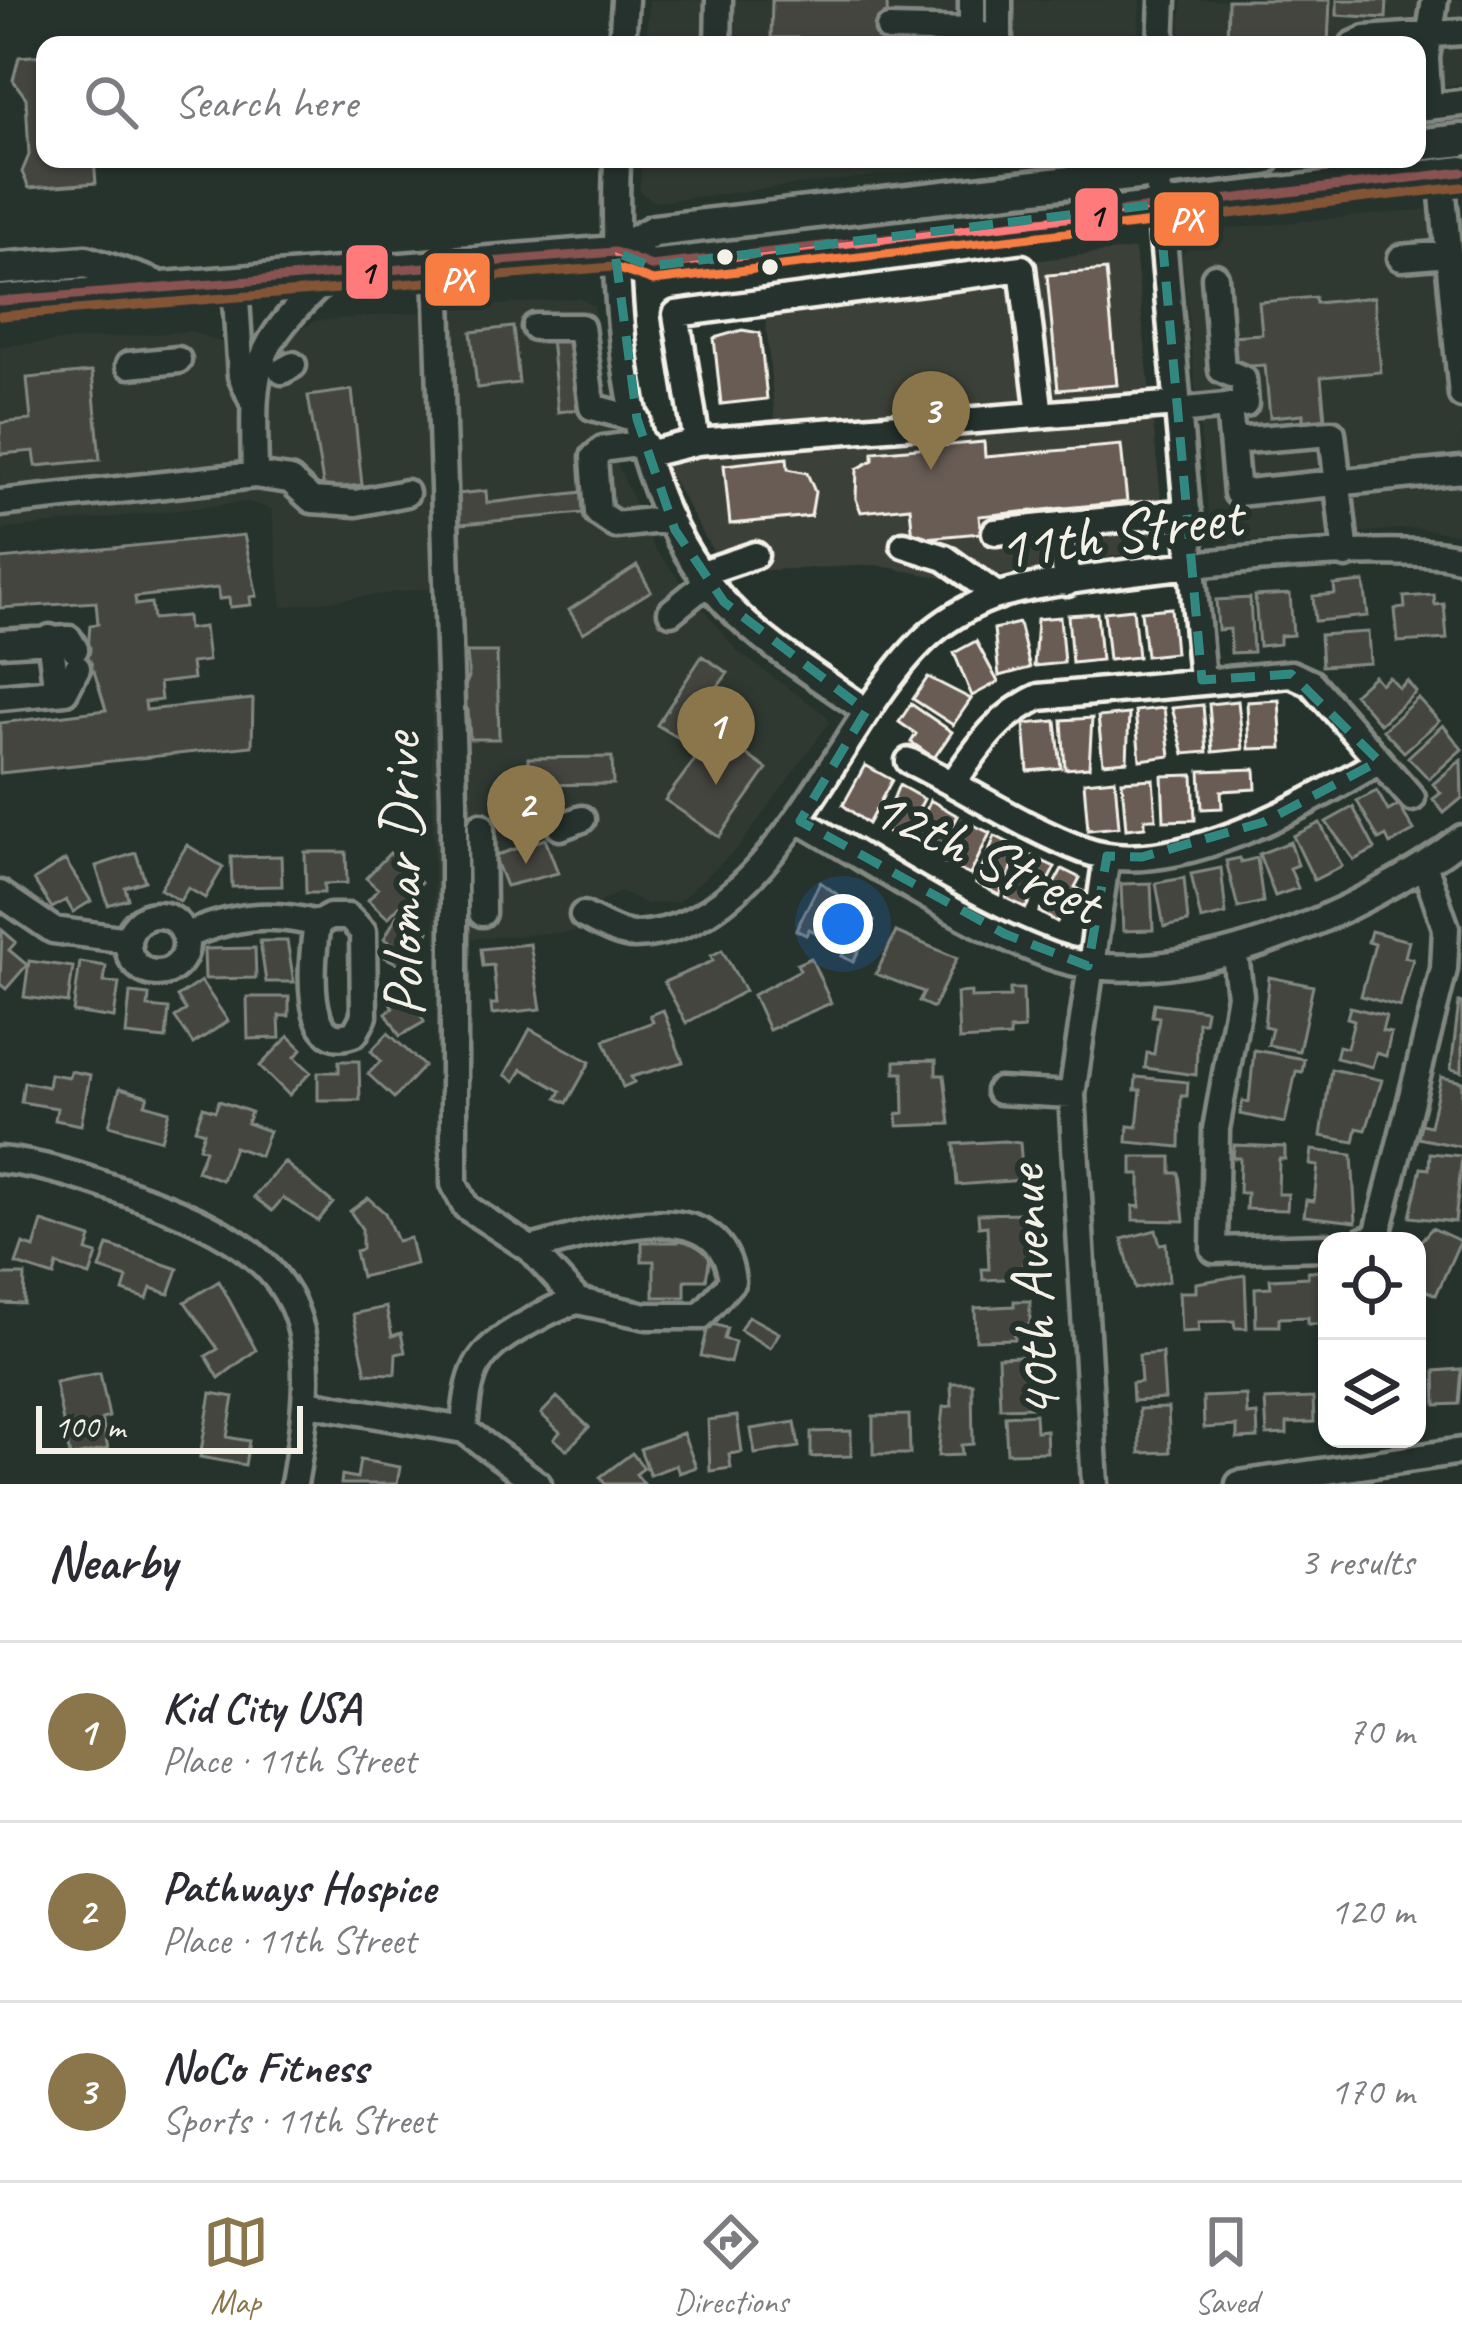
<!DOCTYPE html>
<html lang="en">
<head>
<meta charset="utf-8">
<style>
	body { margin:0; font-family:Caveat,sans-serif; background:#f2f2f3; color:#2b2b33 }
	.controls { position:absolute; right:36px; bottom:36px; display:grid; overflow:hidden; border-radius:24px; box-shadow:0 3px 9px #0004 }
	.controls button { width:108px; height:108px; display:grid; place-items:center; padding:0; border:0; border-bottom:3px solid #e1e1e2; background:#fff; color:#2b2b33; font:60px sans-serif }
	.scale { position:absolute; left:36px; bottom:30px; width:267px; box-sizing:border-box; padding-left:12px; border:6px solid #f4f1e8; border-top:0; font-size:33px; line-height:42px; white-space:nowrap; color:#f4f1e8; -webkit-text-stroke:9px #26332d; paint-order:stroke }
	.you { position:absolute; left:843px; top:924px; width:42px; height:42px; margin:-30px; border:9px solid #fff; border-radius:50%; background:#1a73e8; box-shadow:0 0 0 18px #1a73e833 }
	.badge { display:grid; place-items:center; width:78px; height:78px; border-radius:50%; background:#8a764a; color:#fff; font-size:39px; font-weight:700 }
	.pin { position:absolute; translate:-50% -99px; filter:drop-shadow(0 3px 6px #0008) }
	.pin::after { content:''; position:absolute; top:63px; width:42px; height:36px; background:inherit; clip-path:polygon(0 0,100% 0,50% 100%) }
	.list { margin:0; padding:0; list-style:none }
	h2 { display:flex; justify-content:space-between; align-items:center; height:156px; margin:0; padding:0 48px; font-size:51px }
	h2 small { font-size:39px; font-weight:400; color:#7c7c81 }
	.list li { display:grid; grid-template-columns:78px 1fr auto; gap:36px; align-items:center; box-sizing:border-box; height:180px; padding:0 48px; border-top:3px solid #e1e1e2 }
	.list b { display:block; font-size:45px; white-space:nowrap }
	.list p { margin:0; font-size:39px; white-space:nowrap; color:#7c7c81 }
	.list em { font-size:39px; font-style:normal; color:#7c7c81 }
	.icon { flex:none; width:66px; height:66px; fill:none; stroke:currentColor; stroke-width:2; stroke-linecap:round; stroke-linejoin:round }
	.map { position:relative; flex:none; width:1462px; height:1484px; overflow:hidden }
	.search { position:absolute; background:#fff; box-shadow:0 3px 9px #0004; left:36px; right:36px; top:36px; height:132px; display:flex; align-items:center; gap:30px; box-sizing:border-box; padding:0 42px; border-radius:24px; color:#7c7c81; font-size:45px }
	.sheet { height:696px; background:#fff }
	nav { display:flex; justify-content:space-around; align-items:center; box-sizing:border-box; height:168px; border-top:3px solid #e1e1e2; background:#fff; font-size:33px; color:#7c7c81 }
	nav a { display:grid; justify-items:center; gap:6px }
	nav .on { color:#8a764a }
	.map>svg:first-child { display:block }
	.built { fill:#3a3f39 }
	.building { fill:#675b54; stroke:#f4f1e8; stroke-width:3 }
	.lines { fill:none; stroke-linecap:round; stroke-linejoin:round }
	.minor-casing { stroke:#f4f1e8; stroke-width:33 }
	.major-casing { stroke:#f4f1e8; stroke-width:39 }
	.minor { stroke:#26332d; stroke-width:24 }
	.major { stroke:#26332d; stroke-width:30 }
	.bus-1-casing { stroke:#26332d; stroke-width:18 }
	.bus-2-casing { stroke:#26332d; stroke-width:18 }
	.bus-1 { stroke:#ff7a7a; stroke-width:9 }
	.bus-2 { stroke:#f77d43; stroke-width:9 }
	.marked { fill:none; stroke:#318880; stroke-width:9; stroke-dasharray:24 15; stroke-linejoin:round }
	.bus-dot { fill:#f4f1e8; stroke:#26332d; stroke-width:4.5 }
	.labels { text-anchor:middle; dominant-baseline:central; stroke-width:12; stroke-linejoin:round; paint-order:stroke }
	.street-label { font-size:60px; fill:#f4f1e8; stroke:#26332d }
	.line-badge { stroke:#26332d; stroke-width:4.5 }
	.badge-label { font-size:33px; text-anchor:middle; font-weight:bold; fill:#fff }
	.pale-badge-label { font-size:33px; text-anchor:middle; font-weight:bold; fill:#111 }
</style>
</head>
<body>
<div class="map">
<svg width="1462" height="1484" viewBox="0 0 1462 1484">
	<rect width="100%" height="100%" fill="#26332d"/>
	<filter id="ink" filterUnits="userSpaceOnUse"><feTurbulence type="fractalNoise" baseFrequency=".00833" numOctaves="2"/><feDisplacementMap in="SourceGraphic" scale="24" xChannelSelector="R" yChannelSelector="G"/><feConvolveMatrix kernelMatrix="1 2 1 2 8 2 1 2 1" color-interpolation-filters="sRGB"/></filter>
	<g filter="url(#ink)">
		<path class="built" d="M649 0H1140L1137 45H646Z
			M1182 0H1462V84L1417 88V45H1180Z
			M641 159H1017L655 202 640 192Z
			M1462 206V535L1416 528 1219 544 1211 536 1182 254 1211 230Z
			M1135 249 1166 547 962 582 876 565 749 571 729 580 667 469 660 444 710 428 775 422 763 292Z
			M579 298 594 306 616 461 654 548 737 651 827 716 829 723 738 848 678 902 646 904 621 891 597 904 587 931 435 941 430 588 282 607 272 509 248 502 0 530V346L190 331 221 342 295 333 315 321Z"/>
		<path class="building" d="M772 0H887L888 45H786L796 38H771Z
			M1228 0H1330L1328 45H1227Z
			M1337 0H1387L1386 18 1337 15Z
			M45 55V159H94L96 183 29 188 22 172 29 155 26 98 13 80 19 57Z
			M1106 270 1117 385 1058 390 1047 275Z
			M1315 297 1316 303 1374 297 1381 372 1321 377 1325 419 1303 421V414L1270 417 1265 365 1232 367 1230 336 1262 334 1259 302Z
			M513 327 519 383 477 388 471 332Z
			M742 330 760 333 767 399 721 404 714 338Z
			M575 336 582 409 558 412 551 338Z
			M92 372 100 460 36 466 34 451 0 454V423L31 420 27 378Z
			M352 390 362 485 324 489 308 396Z
			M984 442 985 457 1121 445 1127 502 979 516 981 533 913 539 910 507 861 512 856 499 857 469 873 460V452Z
			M787 458 788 469 807 473 815 492 811 516 730 524 724 465Z
			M486 491 487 503 583 492 584 513 460 524 457 494Z
			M244 535 257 596 250 597 251 605 230 607 229 598 219 599 218 588 135 597 136 605 151 603 153 619 187 616 188 629 204 627 208 661 191 663 193 679 159 683 161 700 145 702 146 710 253 699 252 746 0 773V723L106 710 94 671 88 672V665L61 668 59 652 88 650 90 625 98 624 96 602 0 608V559Z
			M637 566 651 591 583 633 569 610Z
			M1364 582 1368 616 1315 621 1313 596 1335 594 1334 585Z
			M1290 594 1293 635 1280 636V644L1259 646 1255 596Z
			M1434 595 1435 605 1444 604 1447 639 1398 642 1395 609 1405 608 1404 597Z
			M1250 598 1253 652 1231 653 1230 629 1218 630 1216 600Z
			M1171 608 1175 653 1146 656 1141 611Z
			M1133 609 1138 657 1109 660 1104 612Z
			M1097 613 1101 660 1072 663 1068 615Z
			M1060 617 1064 663 1034 666 1037 619Z
			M1019 623 1030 668 999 676 994 629Z
			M1368 632 1370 663 1322 666 1320 635Z
			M976 641 998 682 972 696 954 653Z
			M467 652H497L499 739H470L468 710 459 700 469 677Z
			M702 656 728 673 679 738 657 725Z
			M1374 676 1381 684 1389 677 1399 688 1407 681 1416 692 1380 724 1354 694Z
			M928 677 971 699 953 725 913 699Z
			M1418 698 1439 721 1404 752 1383 730Z
			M1279 700 1282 748 1249 749 1247 702Z
			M1238 701 1243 749 1213 752 1209 704Z
			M911 704 952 732 934 758 911 742 916 734 899 722Z
			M1203 705 1207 752 1184 754 1172 708Z
			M1164 708 1170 756 1140 760 1135 711Z
			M1129 714 1127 761 1103 763 1098 717Z
			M1092 718 1089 767 1065 769 1062 720Z
			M1056 721 1061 768 1028 771 1024 724Z
			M1443 725 1462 749 1429 779 1408 757Z
			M714 734 731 746 745 740 747 755 767 769 719 837 665 800Z
			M612 757 613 784 528 785V758Z
			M1461 760 1462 798 1444 813 1433 799 1441 793 1433 784Z
			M865 765 892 780 868 824 843 805Z
			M1255 769 1256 789 1221 791 1222 808 1202 809 1200 771Z
			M1193 775 1195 820 1164 821 1162 776Z
			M1115 779 1119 827 1088 830 1084 782Z
			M1153 779 1156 819H1145V827L1126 829 1122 781Z
			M899 785 924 799 902 841 881 829Z
			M1377 791 1388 811 1399 805 1414 831 1390 844 1386 836 1379 840 1357 801Z
			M930 800 958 816 936 856 914 845Z
			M1353 807 1375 849 1354 860 1326 822Z
			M963 820 990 833 970 875 943 862Z
			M1320 823 1342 866 1314 880 1293 836Z
			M995 836 1021 849 999 895 976 883Z
			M545 839 558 873 506 886 494 856Z
			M1290 842 1298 865 1290 868 1298 888 1275 896 1259 854Z
			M187 845 223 867 205 898 188 888 180 901 160 889Z
			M305 852H346L347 883 324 884V893H306Z
			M136 853 145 881 125 887 128 899 108 905 96 866Z
			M390 853 421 883 388 918 368 900 378 889 366 878Z
			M1027 854 1055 867 1043 891 1036 888 1026 908 1006 898Z
			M281 856 282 886 232 887 231 857Z
			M1240 858 1241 862 1257 858 1263 902 1238 908 1226 861Z
			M65 860 91 901 73 912 66 900 52 908 34 880Z
			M1221 868 1226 914 1201 920 1191 874Z
			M1062 869 1080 878 1075 887 1084 892 1073 912 1065 907 1057 922 1039 912Z
			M1184 878 1188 922 1164 927 1156 883Z
			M820 882 874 921 853 962 842 956 846 948 809 929 806 935 796 930Z
			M1151 883 1153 930 1123 931 1121 884Z
			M397 915 429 931 408 969 385 957 392 943 384 939Z
			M2 930 16 942 9 950 27 965 6 989 0 984Z
			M1371 931 1409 941 1405 957 1413 959 1400 1007 1361 996 1375 944 1368 942Z
			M896 932 957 958 933 1008 919 1001 924 992 876 974Z
			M260 941H287L294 982H266Z
			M530 944 541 1009 492 1014 491 1004H497L493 965 483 966 481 949Z
			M255 948 256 978 205 979 204 949Z
			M722 950 745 991 686 1023 664 982 713 961 711 956Z
			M811 958 831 1003 769 1030 753 995 800 970 797 964Z
			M29 961 73 967 68 1003 24 997Z
			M80 962 106 966 104 982 119 983 114 1018 73 1012Z
			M1269 977 1313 986 1299 1051 1268 1045 1272 1028 1264 1026Z
			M201 981 228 1021 193 1044 175 1017 186 1010 177 997Z
			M408 983 424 1022 400 1036 386 1013 393 1008 386 995Z
			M1010 989H1023L1024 1029 1010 1030V1037L959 1040 957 993 971 992V998L1010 997Z
			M130 993 149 995 148 1007 169 1009 166 1039 126 1035Z
			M247 997H289V1016H279L280 1038 248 1039Z
			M1459 1002 1462 1003V1072L1451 1069Z
			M1154 1003 1206 1010 1204 1022H1198L1196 1075 1145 1068 1147 1053 1154 1054 1159 1017 1152 1016Z
			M1350 1007 1386 1016 1382 1031 1391 1033 1386 1056 1376 1053 1372 1067 1336 1058 1339 1046 1347 1048 1354 1020 1347 1018Z
			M663 1010 683 1062 631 1077 634 1082 623 1087 604 1040 653 1022 650 1015Z
			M530 1029 590 1062 567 1103 557 1098 561 1091 522 1069 515 1081 505 1075Z
			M388 1033 424 1066 394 1098 368 1074 381 1061 371 1051Z
			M289 1036 302 1049 295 1057 311 1072 289 1095 260 1066Z
			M1254 1050 1304 1059 1302 1072 1296 1071 1285 1123 1240 1114 1243 1101 1249 1102Z
			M936 1060V1075H944L950 1124 898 1126 897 1114 904 1113 903 1073H895V1061Z
			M339 1061H359L360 1100H318V1072H339Z
			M1331 1069 1382 1080 1366 1130 1357 1128 1354 1142 1321 1136Z
			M70 1071 90 1075 81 1125 55 1120 57 1108 21 1102 24 1082 48 1087 50 1074 69 1077Z
			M1136 1077 1188 1082 1187 1096H1181L1180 1147 1127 1142 1128 1126 1137 1127 1141 1090H1135Z
			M1441 1077 1462 1082V1147L1418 1138 1421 1124 1430 1126Z
			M120 1088 148 1096 145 1104 169 1111 161 1140 109 1125Z
			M219 1101 251 1112 247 1123 269 1131 260 1156 234 1147 222 1180 197 1171 205 1150 199 1147 204 1132 195 1129 203 1107 215 1111Z
			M1004 1141 1020 1143 1023 1180 957 1185 954 1144Z
			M1234 1145 1285 1147V1159H1279L1278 1194H1288L1287 1210 1246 1209 1247 1193H1239L1240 1158H1233Z
			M1312 1150 1352 1155 1356 1222 1304 1216 1306 1200 1314 1201 1318 1166 1310 1165Z
			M1430 1153 1462 1156 1455 1222 1410 1217 1421 1168 1429 1169Z
			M1132 1157H1171V1173H1179L1184 1221 1133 1220V1206L1140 1207V1174H1132Z
			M284 1162 333 1203 318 1221 283 1198 272 1211 254 1197Z
			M368 1198 385 1213 397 1241 410 1238 416 1264 361 1277 355 1251 362 1249V1229L350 1211Z
			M1020 1213 1021 1229 1028 1228 1030 1262H1023V1278L983 1280 982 1269H989L987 1226 979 1227 978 1214Z
			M42 1222 91 1238 87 1251 97 1254 90 1276 57 1265 54 1276 16 1264 23 1244 34 1248Z
			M1432 1228 1460 1241 1436 1295 1417 1287V1245Z
			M1156 1230 1160 1244 1166 1243 1169 1281 1135 1289 1122 1239Z
			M678 1237 712 1245 706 1280H685V1297H654V1261H642V1242H678Z
			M108 1245 178 1269 169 1294 151 1288 147 1299 123 1291 127 1278 100 1269Z
			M1308 1271H1320L1321 1324H1308V1317L1279 1318V1326H1256L1255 1288 1271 1287 1270 1279 1308 1277Z
			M1 1275H25L24 1304 0 1303Z
			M1245 1275 1247 1328H1235L1234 1321 1198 1322 1199 1331 1181 1332 1179 1292H1196V1283Z
			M219 1281 256 1350 219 1378 206 1356 218 1349 185 1302Z
			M1014 1301H1030V1324L1014 1325 1015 1339 976 1340 975 1308 1014 1306Z
			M386 1307 392 1336 401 1333 405 1352 396 1354 395 1374 366 1373 353 1314Z
			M748 1316 779 1333 770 1348 740 1330Z
			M709 1323 727 1328 724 1339 735 1342 730 1363 701 1356Z
			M1162 1353 1165 1399 1133 1401 1132 1383 1141 1382 1139 1355Z
			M1041 1355 1042 1376 1030 1377 1031 1407 1000 1408 998 1357Z
			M1462 1369 1459 1404 1436 1405 1435 1371Z
			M100 1373 109 1417 102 1419 108 1449 70 1457 55 1382Z
			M951 1383H972L973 1444 961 1445 962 1455 938 1456 943 1407 952 1406Z
			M211 1393 234 1397 227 1437 249 1441 245 1465 200 1457Z
			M1246 1395 1247 1415 1257 1414 1258 1438 1237 1439V1426L1204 1428 1203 1397Z
			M557 1397 589 1427 567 1450 554 1439 560 1432 541 1414Z
			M1313 1398 1314 1422 1287 1423V1434L1267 1435 1265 1400Z
			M1168 1408 1170 1452 1140 1453 1139 1409Z
			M1035 1414 1036 1431 1046 1430 1047 1452 1007 1453 1005 1416Z
			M909 1415 910 1454H873V1416Z
			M737 1416 742 1452 729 1454 731 1468 710 1471 708 1420Z
			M795 1422 799 1447 755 1454 751 1429Z
			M851 1431V1456L811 1457V1432Z
			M683 1433 696 1467 679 1473 676 1465 650 1475 640 1449Z
			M632 1453 644 1468 636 1474 644 1484H605L600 1477Z
			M360 1460 400 1467 397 1484H341L342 1475 357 1478Z"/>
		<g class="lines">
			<g class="minor-casing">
				<path id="minor" d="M889 29 972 31 999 41
					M972 31V0
					M622 45 625 0
					M718 45 719 0
					M999 45V0
					M1161 45 1163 0
					M1353 45 1366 39 1462 32
					M1429 107 1426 58 1435 0
					M1417 108 1462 103
					M617 159C612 304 621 493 727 605 767 647 819 677 866 711
					M1156 159 1202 680
					M1441 174 1462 395
					M1401 258 1449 254
					M437 268 454 799V1184L466 1207 530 1249 578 1301 646 1316H701L732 1281C722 1185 589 1235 530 1249
					M235 284 241 376 253 402
					M535 327H581L592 407 637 419
					M129 365 178 360
					M282 371 293 365
					M1229 407 1237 493 1462 470
					M1178 411 1245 404 1243 379 1222 370 1215 277
					M1232 441 1332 433 1346 555
					M697 442 676 314 1022 268 1040 415
					M644 443 603 449 594 457 598 513 616 525 670 519
					M648 454 697 442 1178 404
					M255 475 290 480 312 500 356 503 406 493
					M0 503 255 475C253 368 248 351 329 277
					M1060 525 1067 583
					M995 532 1188 512
					M904 545 945 558 998 596
					M702 573 755 555
					M671 612 709 581
					M50 638 57 692
					M0 643 69 639 75 649
					M0 697 65 691 77 668
					M909 761C967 789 1024 828 1083 850 1170 882 1306 805 1379 761
					M953 783C979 746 997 716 1039 697L1291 674 1311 683 1412 798
					M800 821C881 867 964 924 1051 956 1172 1000 1367 911 1462 838
					M481 826 482 913
					M560 827 582 819
					M0 894 53 930 128 940
					M583 915C598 922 618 935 634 935 776 932 839 713 931 633 950 617 978 601 1002 594 1073 574 1401 537 1462 559
					M128 944a29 29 0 1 1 58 0a29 29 0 1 1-58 0Z
					M330 917H348L363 932 364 1016 355 1033C301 1057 312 954 317 924Z
					M185 936C231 917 269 910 317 924
					M1235 955 1240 995 1216 1129 1214 1250 1327 1247
					M999 1091 1072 1095
					M0 1160C54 1165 101 1184 152 1202 311 1261 322 1327 294 1484
					M1363 1241 1377 1236 1444 969 1446 928 1425 867
					M308 1403 464 1430 538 1484
					M464 1430C469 1371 473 1353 526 1324 544 1314 559 1305 578 1301
					M1095 1484 1072 1095 1107 856
					M1239 1484 1462 1451"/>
			</g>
			<g class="major-casing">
				<path id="major" d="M1417 145 1462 140
					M615 252 651 266 1462 172
					M0 269 86 262 153 285
					M0 301 615 252 654 231 1264 159"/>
			</g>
			<use href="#minor" class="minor"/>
			<use href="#major" class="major"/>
			<g class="bus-1-casing">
				<path id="bus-1" d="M0 301 615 252 651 266 1462 172"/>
			</g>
			<g class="bus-2-casing">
				<path id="bus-2" d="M1 316 613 267 653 281 1462 187"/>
			</g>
			<use href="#bus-1" class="bus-1"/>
			<use href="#bus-2" class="bus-2"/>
		</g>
	</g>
	<path d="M0 0H1462V1484H0ZM1159 204 1202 680 1291 674 1379 761 1264 822 1142 857 1107 856 1088 966 1005 934 800 821 866 711 724 602 675 530 637 419 615 252 651 266Z" fill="#26332d" fill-opacity=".55" fill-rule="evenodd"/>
	<path class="marked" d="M1159 204 1202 680 1291 674 1379 761 1264 822 1142 857 1107 856 1088 966 1005 934 800 821 866 711 724 602 675 530 637 419 615 252 651 266Z"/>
	<g class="bus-dot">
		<circle cx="725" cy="257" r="10"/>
		<circle cx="770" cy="267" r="10"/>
	</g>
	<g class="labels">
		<g class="street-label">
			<text transform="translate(1120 532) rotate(-8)">11th Street</text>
			<text transform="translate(986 855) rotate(25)">12th Street</text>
			<text transform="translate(401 875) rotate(-91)">Polomar Drive</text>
			<text transform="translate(1032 1293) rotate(-94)">40th Avenue</text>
		</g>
	</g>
	<g class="line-badge">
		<rect x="1073" y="186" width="47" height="57" rx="12" fill="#ff7a7a"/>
		<rect x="1152" y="190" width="69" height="58" rx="12" fill="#f77d43"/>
		<rect x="344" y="243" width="46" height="58" rx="12" fill="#ff7a7a"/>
		<rect x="423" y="251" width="69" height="57" rx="12" fill="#f77d43"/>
	</g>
	<g class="badge-label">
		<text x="1186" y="231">PX</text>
		<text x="457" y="291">PX</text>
	</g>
	<g class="pale-badge-label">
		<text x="1096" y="226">1</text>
		<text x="367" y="283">1</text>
	</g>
</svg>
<div class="controls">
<button><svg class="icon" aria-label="locate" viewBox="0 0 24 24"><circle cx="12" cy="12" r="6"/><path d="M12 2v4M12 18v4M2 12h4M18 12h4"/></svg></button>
<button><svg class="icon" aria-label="layers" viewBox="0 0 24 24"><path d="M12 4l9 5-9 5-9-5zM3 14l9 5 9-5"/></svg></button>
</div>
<div class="scale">100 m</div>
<div class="you"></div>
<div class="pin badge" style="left:716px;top:785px">1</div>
<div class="pin badge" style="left:526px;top:864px">2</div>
<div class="pin badge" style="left:931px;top:470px">3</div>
<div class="search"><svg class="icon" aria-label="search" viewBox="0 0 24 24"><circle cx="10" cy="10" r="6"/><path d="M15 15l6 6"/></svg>Search here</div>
</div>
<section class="sheet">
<h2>Nearby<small>3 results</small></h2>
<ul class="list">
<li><span class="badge">1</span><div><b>Kid City USA</b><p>Place · 11th Street</p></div><em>70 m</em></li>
<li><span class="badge">2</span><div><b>Pathways Hospice</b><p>Place · 11th Street</p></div><em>120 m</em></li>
<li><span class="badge">3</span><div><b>NoCo Fitness</b><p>Sports · 11th Street</p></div><em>170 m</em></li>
</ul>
</section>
<nav>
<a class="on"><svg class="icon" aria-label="map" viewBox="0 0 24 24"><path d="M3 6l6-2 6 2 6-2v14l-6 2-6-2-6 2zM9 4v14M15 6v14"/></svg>Map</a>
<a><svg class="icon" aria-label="directions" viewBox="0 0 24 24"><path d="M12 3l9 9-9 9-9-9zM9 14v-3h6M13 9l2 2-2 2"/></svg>Directions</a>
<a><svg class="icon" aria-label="saved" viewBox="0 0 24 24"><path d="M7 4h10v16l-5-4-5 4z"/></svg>Saved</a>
</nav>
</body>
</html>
